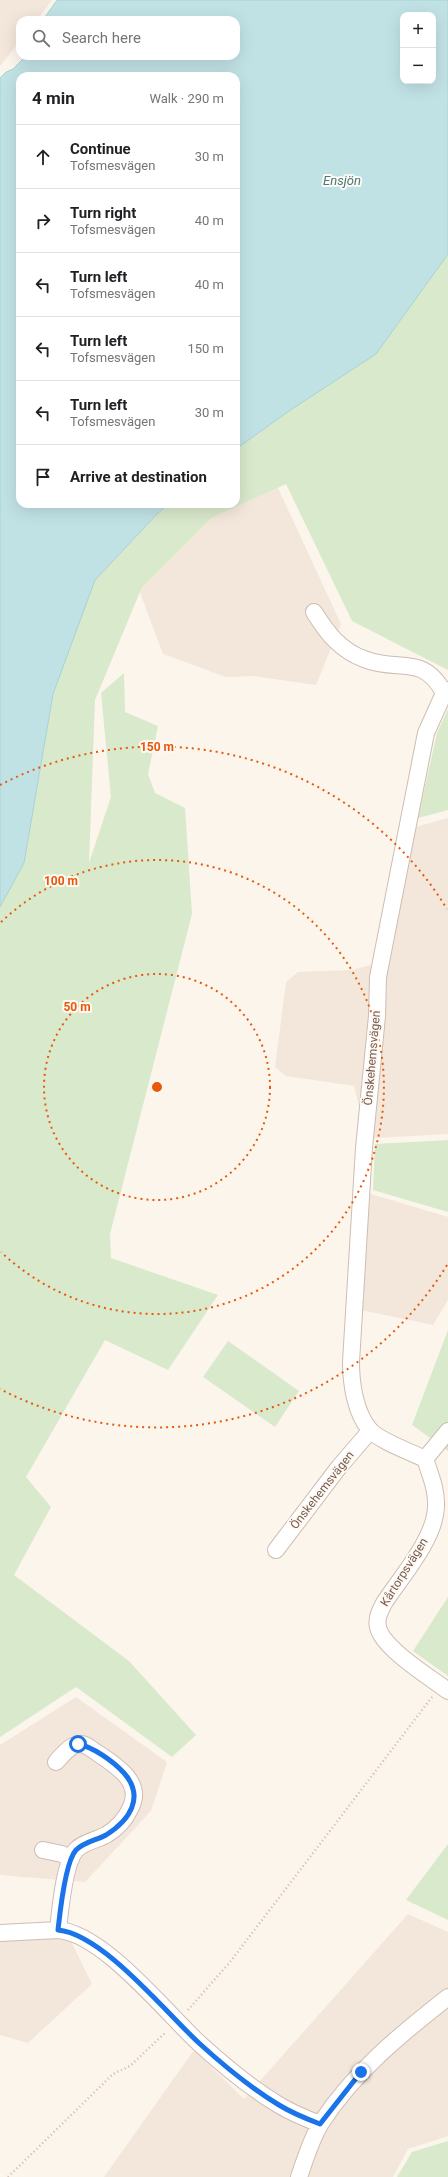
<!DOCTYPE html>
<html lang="en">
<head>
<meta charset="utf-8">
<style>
	body { margin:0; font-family:Roboto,sans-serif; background:#f2f2f2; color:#202124 }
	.controls { position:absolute; right:12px; top:12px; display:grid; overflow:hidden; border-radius:8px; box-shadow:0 4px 16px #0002 }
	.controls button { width:36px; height:36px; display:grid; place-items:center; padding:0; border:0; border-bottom:1px solid #e0e0e0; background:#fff; color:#202124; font:20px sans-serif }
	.stop { position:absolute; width:12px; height:12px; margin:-9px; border:3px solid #1a73e8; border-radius:50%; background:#fff }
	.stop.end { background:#1a73e8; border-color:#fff; box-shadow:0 1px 4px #0008 }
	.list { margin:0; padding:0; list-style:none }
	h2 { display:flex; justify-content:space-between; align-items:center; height:52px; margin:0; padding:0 16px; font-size:17px }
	h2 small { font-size:13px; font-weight:400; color:#757577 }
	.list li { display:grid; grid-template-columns:26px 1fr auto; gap:12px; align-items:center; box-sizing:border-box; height:64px; padding:0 16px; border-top:1px solid #e0e0e0 }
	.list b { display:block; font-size:15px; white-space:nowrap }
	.list p { margin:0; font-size:13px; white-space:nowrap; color:#757577 }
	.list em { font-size:13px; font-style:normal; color:#757577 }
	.icon { flex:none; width:22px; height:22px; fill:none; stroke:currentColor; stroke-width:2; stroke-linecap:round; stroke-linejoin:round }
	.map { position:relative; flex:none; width:448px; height:2177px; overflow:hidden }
	.search { position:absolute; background:#fff; box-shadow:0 4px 16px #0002; left:16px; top:16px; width:224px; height:44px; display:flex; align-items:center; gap:10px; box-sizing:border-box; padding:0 14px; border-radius:12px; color:#757577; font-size:15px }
	.panel { position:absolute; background:#fff; box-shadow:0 4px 16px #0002; left:16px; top:72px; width:224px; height:436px; border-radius:12px }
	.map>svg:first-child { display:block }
	.residential { fill:#f3e7db }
	.green { fill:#d9e9cb }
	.water { fill:#c1e2e5; stroke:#a8d1d6; fill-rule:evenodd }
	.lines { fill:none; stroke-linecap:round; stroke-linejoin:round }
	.minor-casing { stroke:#cebdb2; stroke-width:18 }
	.path { stroke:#d5b7a8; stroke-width:2.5; stroke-dasharray:1 3; stroke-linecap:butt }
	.minor { stroke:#fff; stroke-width:16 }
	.route { stroke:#1a73e8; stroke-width:5 }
	.ring { fill:none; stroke:#e8590c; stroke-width:2; stroke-dasharray:2 4 }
	.labels { text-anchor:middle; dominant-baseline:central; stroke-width:4; stroke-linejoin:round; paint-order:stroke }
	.street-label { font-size:12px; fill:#765b50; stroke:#fef9f3 }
	.water-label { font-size:13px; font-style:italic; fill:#477a80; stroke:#fef9f3 }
	.centre { fill:#e8590c; stroke:#fef9f3; stroke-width:2 }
	.ring-label { font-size:12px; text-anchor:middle; font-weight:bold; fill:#e8590c; stroke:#fef9f3; stroke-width:4; stroke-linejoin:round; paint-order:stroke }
</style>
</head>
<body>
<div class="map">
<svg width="448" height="2177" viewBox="0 0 448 2177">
	<rect width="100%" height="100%" fill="#fcf5ec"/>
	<path class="residential" d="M0 0H52L37 20H20V41L0 66Z
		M266 462 341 624 316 685 253 676 226 677 163 654 135 579 202 521 236 504Z
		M448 818V1134L375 1138 362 1118 354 1086 286 1076 275 1067 286 982 298 972 352 970 381 962 412 828Z
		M368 1193 448 1217V1300L433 1325 361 1310Z
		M76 1697 167 1762 151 1811 85 1882 0 1875V1745Z
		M408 1914 448 1932V2136L408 2149 393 2177H104L194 2050 244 2099Z
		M0 1937H69L92 1984 28 2043 0 2035Z"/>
	<path class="green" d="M448 254V670L352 621 286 484 211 518 142 587 95 700 89 863 111 797 101 693 124 673 125 712 158 726 148 774 155 793 185 808 192 914 110 1234 111 1258 218 1295 168 1370 105 1340 26 1477 51 1507 14 1575 129 1661 196 1735 172 1757 76 1687 0 1737V907L24 863 53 694 95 580 158 513 169 504H236V449L289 411 376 354Z
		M448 709V810L418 818 437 733Z
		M448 1140V1212L373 1190 375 1144Z
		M448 1330V1451L412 1425Z
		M228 1341 299 1391 275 1427 203 1377Z
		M448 1597V1676L413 1651Z
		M448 1844V1920L406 1900Z
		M448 2141V2177H397L412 2152Z"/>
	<path class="water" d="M57 0H448V254L376 354 289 411 236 449V76H20V504H169L158 513 95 580 53 694 24 863 0 907V78L6 72 13 69 26 56H236V20H43ZM403 15H433V81H403Z"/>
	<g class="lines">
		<g class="minor-casing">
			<path id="minor" d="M314 612C327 633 340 650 364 659 399 673 423 653 444 693
				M425 1459C413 1453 378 1440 370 1430 355 1413 351 1383 351 1362L364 1148 377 1016 378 977 426 733 444 693 448 690
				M425 1459C430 1474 437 1490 436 1507 435 1539 401 1577 384 1603 380 1611 376 1618 378 1627 382 1648 430 1677 448 1691
				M425 1459 448 1431
				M276 1550 339 1467 370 1431
				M56 1762C65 1752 76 1737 90 1748 110 1762 146 1780 130 1809 125 1820 116 1829 106 1835 97 1840 83 1842 76 1850 64 1863 60 1912 58 1930
				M43 1850 62 1854 71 1859
				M0 1933 58 1930C103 1933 167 2014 200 2044 222 2064 254 2090 279 2105 292 2113 307 2119 320 2124
				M299 2177C305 2160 311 2139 321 2123 354 2072 401 2034 448 1997"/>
		</g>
		<path class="path" d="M188 2010 230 1962 432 1697
			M8 2177 113 2074 130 2066 166 2032"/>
		<use href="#minor" class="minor"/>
	</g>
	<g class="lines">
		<path class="route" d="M78 1744C93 1747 113 1761 124 1773 145 1797 130 1820 106 1835 97 1840 84 1842 76 1850 65 1862 60 1912 58 1930 103 1934 167 2014 200 2044 222 2064 254 2090 279 2105 292 2113 307 2119 320 2124L361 2072"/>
	</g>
	<g class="ring">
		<circle cx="157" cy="1087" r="113"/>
		<path d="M1 922A227 227 0 1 1 1 1252"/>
		<path d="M447 1265A340 340 0 0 1 0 1389M0 785A340 340 0 0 1 447 909"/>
	</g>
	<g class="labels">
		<g class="street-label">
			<text transform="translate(372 1058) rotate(-85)">Önskehemsvägen</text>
			<text transform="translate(322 1490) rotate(-52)">Önskehemsvägen</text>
			<text transform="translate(404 1572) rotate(-58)">Kårtorpsvägen</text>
		</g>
		<g class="water-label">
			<text x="342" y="180">Ensjön</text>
		</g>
	</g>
	<circle cx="157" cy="1087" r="6" class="centre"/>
	<g class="ring-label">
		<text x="157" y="751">150 m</text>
		<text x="61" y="885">100 m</text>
		<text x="77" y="1011">50 m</text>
	</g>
</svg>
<div class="controls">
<button>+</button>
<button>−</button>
</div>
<div class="stop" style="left:78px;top:1744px"></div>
<div class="stop end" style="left:361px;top:2072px"></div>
<div class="search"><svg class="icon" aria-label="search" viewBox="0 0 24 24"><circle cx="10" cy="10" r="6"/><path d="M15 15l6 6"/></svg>Search here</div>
<section class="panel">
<h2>4 min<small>Walk · 290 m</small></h2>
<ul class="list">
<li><svg class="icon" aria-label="ahead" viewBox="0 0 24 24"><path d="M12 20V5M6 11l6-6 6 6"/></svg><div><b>Continue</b><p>Tofsmesvägen</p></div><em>30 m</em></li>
<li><svg class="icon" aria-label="right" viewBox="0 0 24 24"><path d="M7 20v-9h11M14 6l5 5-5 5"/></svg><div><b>Turn right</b><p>Tofsmesvägen</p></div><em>40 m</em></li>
<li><svg class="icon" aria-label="left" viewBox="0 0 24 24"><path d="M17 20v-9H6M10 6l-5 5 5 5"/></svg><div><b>Turn left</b><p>Tofsmesvägen</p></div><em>40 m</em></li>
<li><svg class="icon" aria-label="left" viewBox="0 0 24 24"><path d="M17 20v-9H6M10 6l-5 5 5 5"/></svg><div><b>Turn left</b><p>Tofsmesvägen</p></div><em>150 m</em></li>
<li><svg class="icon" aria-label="left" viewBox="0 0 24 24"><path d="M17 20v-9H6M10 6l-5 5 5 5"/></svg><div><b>Turn left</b><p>Tofsmesvägen</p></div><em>30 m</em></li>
<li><svg class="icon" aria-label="arrive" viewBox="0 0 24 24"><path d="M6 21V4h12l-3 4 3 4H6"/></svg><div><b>Arrive at destination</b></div></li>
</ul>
</section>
</div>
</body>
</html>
